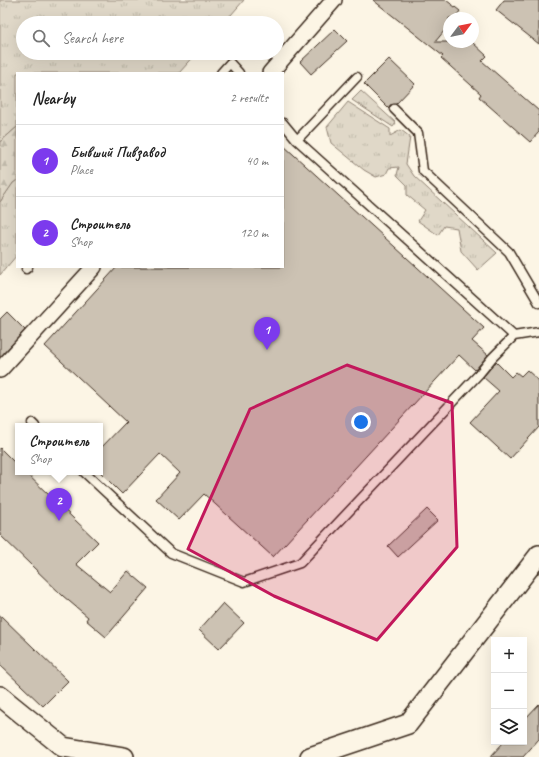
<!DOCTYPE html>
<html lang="en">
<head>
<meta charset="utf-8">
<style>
	body { margin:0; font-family:Caveat,sans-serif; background:#f6f6f6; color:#222 }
	.controls { position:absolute; right:12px; bottom:12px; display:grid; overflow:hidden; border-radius:0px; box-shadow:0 4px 16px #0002 }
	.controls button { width:36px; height:36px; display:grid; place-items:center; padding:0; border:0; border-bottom:1px solid #e0e0e0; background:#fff; color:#222; font:20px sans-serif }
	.compass { position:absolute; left:443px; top:12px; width:36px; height:36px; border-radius:50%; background:#fff; box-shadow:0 4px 16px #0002; rotate:58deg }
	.you { position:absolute; left:361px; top:422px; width:14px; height:14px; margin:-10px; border:3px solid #fff; border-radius:50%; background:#1a73e8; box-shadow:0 0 0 6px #1a73e833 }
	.badge { display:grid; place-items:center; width:26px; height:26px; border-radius:50%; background:#7c3aed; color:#fff; font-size:13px; font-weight:700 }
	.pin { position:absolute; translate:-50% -33px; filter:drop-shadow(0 1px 2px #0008) }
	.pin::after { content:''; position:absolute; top:21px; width:14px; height:12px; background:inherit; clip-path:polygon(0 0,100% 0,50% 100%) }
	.popup { position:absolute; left:15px; top:423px; width:88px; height:52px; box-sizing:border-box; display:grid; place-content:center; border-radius:0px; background:#fff; filter:drop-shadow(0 1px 3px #0005); font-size:13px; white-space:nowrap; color:#767676 }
	.popup b { font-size:15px; color:#222 }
	.popup::after { content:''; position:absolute; left:50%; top:100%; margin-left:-8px; border:8px solid transparent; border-top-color:#fff }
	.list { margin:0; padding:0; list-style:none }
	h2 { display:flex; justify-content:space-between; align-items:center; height:52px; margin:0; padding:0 16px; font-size:17px }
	h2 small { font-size:13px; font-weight:400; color:#767676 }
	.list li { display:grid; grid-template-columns:26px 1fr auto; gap:12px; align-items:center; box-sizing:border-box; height:72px; padding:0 16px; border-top:1px solid #e0e0e0 }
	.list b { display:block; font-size:15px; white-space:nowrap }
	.list p { margin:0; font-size:13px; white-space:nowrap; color:#767676 }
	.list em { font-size:13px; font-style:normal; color:#767676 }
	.icon { flex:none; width:22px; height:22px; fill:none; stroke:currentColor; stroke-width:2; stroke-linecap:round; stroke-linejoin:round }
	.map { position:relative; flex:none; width:539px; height:757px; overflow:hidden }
	.search { position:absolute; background:#fff; box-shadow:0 4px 16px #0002; left:16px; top:16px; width:268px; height:44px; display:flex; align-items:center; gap:10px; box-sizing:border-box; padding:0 14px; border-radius:22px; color:#767676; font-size:15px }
	.panel { position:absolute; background:#fff; box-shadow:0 4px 16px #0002; left:16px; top:72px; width:268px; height:196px; border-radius:0px }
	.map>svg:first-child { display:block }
	.grass { fill:url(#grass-tufts); stroke:#8e8173 }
	.forest { fill:url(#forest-firs); stroke:#8e8173 }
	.building { fill:#ccc2b3; stroke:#3b2a1e }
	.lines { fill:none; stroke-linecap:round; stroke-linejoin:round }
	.service-casing { stroke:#3b2a1e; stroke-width:11 }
	.minor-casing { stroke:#3b2a1e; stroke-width:18 }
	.tertiary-casing { stroke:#3b2a1e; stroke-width:22 }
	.service { stroke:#fcf5e5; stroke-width:8 }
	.minor { stroke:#fcf5e5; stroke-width:15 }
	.tertiary { stroke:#fcf5e5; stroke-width:19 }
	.marked { fill:#c2185b; fill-opacity:0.2; stroke:#c2185b; stroke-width:3; stroke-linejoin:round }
</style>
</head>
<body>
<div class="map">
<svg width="539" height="757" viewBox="0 0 539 757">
	<defs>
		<pattern id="grass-tufts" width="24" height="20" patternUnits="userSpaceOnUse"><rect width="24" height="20" fill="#e0d8c8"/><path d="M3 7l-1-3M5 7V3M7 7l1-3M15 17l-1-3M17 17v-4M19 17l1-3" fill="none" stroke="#c1baab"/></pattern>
		<pattern id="forest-firs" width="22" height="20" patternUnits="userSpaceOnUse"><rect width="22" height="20" fill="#e0d8c8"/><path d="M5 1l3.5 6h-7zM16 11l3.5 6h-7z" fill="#c1baab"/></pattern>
	</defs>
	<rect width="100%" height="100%" fill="#fcf5e5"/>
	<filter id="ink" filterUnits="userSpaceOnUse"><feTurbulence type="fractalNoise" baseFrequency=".025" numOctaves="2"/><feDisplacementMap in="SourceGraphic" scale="8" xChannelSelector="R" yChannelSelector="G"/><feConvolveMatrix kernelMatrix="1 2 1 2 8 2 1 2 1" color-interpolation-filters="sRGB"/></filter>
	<g filter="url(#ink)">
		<path class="grass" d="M0 0H244L224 23H23V53H197L179 73H17V127L0 142Z
			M361 91 396 123 393 127 352 100Z
			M348 102 390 129V136L401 130 410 137 406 164 414 176 497 253 478 270 461 251 457 228 444 226 438 235 418 221 425 210 407 195V185L397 175 399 167 389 168 386 174 376 177 364 170 331 143 327 127Z
			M17 180V255L0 275V202L13 183Z"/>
		<path class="forest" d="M17 127V180L13 183 0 202V142Z"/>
		<path class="building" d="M373 0H446L460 11 455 18H449V25L435 42H472L487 56 482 61 539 111V132L530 142 479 97 481 94 441 58 443 56Z
			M504 0H539V44L496 10Z
			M335 29 347 41 311 74 300 62Z
			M389 59 415 84 396 104 390 105 389 109 364 84Z
			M283 145 484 328 472 341 488 355 475 370 459 355 273 557 204 494 179 520 156 499 180 473 160 454 122 494 100 472V449L126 422 45 346 117 267H283Z
			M7 312 25 330 0 357V319Z
			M496 362 511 377 516 372 521 376 527 370 539 381V427L510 459 470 422 499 391 483 377Z
			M0 448 18 466V472H25L98 542 76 564 110 592 128 571 148 588 106 637 86 620 88 617 63 596 0 535Z
			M427 509 438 520 398 557 388 546Z
			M223 603 244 623 219 649 199 630Z
			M0 615 68 681 43 706 0 665Z
			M539 704V739L523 757H490L504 742H524V720Z"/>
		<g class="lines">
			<g class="service-casing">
				<path id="service" d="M221 73 230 63 239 73
					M394 109 418 133 423 171 509 252 539 303
					M283 123 297 140 514 336
					M297 140 357 77
					M26 269 28 267
					M32 423 35 426
					M84 472 171 553 244 582 300 563 479 374 492 358 514 336 539 332"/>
			</g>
			<g class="minor-casing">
				<path id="minor" d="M270 73 334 0
					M0 370 94 267"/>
			</g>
			<g class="tertiary-casing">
				<path id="tertiary" d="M0 696 63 747 124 757
					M310 757 408 724 539 555"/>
			</g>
			<use href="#service" class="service"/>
			<use href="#minor" class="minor"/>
			<use href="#tertiary" class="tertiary"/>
		</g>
	</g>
	<path class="marked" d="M347 365 452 403 457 547 377 640 274 596 188 549 250 409Z"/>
</svg>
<div class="controls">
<button>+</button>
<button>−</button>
<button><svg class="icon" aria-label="layers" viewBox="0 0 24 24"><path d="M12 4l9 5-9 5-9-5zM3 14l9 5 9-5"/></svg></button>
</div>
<svg class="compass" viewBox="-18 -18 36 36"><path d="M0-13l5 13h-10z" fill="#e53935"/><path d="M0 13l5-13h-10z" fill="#767676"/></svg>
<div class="you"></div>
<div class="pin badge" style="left:267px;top:350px">1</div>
<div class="pin badge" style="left:59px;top:521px">2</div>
<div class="popup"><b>Строитель</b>Shop</div>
<div class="search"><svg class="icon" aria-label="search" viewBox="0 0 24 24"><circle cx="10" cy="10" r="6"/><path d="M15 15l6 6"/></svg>Search here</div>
<section class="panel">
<h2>Nearby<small>2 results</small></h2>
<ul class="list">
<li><span class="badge">1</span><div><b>Бывший Пивзавод</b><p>Place</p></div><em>40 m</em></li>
<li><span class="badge">2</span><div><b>Строитель</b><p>Shop</p></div><em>120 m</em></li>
</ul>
</section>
</div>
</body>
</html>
